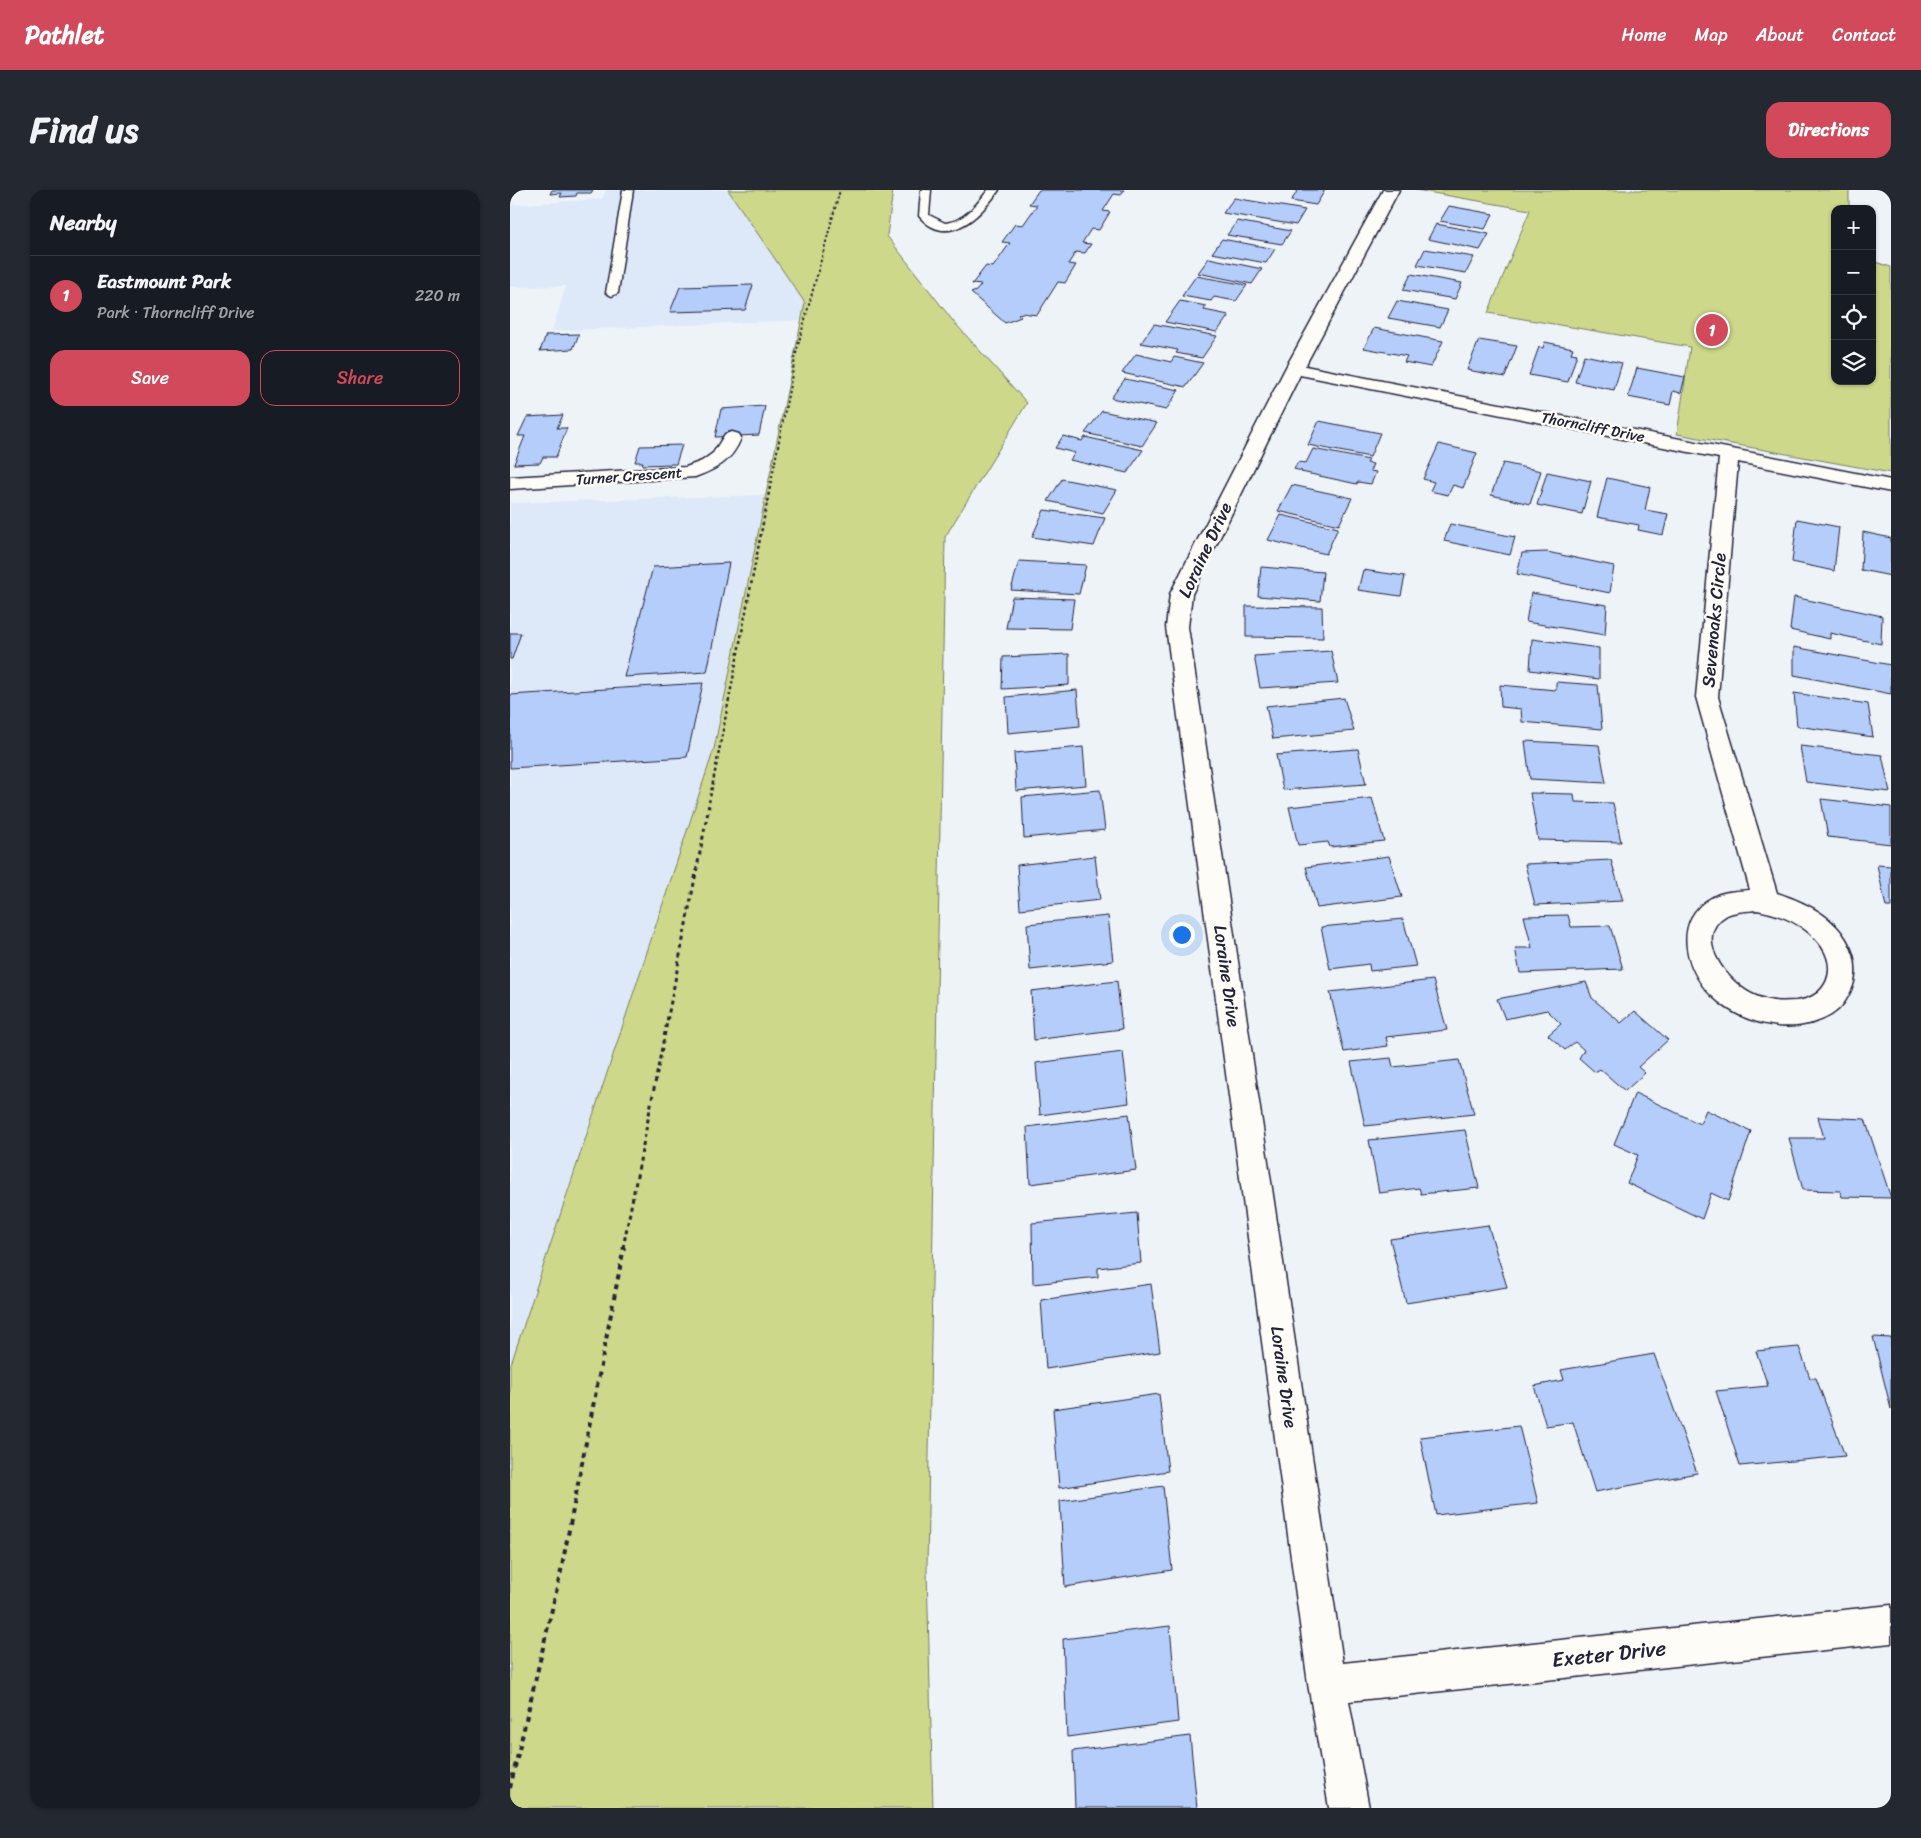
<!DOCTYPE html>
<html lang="en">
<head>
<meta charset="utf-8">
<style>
	body { margin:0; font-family:Sriracha,sans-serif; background:#242831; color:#f1f3f6 }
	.controls { position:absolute; right:15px; top:15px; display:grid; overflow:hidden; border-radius:10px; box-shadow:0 1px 4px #0004 }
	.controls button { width:45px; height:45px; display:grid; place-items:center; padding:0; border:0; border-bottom:1px solid #363941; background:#171b24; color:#f1f3f6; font:25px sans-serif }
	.you { position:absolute; left:671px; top:744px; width:18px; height:18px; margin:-12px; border:4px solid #fff; border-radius:50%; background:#1a73e8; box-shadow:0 0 0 8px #1a73e833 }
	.badge { display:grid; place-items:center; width:32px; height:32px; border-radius:50%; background:#d1495b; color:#fff; font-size:16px; font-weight:700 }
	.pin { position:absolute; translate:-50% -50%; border:2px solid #fff; box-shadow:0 1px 5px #0006 }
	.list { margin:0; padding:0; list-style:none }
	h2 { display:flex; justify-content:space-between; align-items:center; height:65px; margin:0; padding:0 20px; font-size:21px }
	h2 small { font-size:16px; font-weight:400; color:#9ea1a6 }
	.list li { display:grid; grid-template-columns:32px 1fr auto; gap:15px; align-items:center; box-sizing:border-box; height:80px; padding:0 20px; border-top:1px solid #363941 }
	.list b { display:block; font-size:19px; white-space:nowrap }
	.list p { margin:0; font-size:16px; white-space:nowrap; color:#9ea1a6 }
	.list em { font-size:16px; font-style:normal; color:#9ea1a6 }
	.actions { display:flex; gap:10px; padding:15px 20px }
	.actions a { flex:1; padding:11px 0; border:1px solid #d1495b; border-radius:15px; text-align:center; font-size:18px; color:#d1495b }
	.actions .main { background:#d1495b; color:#fff }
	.icon { flex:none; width:28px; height:28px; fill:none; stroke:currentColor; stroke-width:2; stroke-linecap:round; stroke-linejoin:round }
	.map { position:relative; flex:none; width:1381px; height:1618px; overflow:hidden; border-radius:15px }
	header { display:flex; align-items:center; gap:30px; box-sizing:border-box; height:70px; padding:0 25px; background:#d1495b; color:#fff }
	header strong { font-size:24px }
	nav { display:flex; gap:28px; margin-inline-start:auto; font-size:18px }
	.intro { display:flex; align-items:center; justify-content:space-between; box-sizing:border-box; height:120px; padding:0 30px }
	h1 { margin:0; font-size:35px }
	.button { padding:12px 22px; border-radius:15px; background:#d1495b; color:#fff; font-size:18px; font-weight:700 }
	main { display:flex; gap:30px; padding:0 30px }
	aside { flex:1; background:#171b24; border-radius:15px; box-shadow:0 1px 4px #0004 }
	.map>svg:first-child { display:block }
	.built { fill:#dde8f9 }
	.green { fill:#cdd88b; stroke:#787d63 }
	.building { fill:#b4cdfb; stroke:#22223b }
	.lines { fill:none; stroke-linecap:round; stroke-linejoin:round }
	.lane-casing { stroke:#22223b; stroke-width:3 }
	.street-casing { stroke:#22223b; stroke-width:3 }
	.path-far3 { stroke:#22223b; stroke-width:2; stroke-dasharray:2.5 2.5; stroke-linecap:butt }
	.path-far2 { stroke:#22223b; stroke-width:2.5; stroke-dasharray:3 3; stroke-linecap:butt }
	.path-far1 { stroke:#22223b; stroke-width:3; stroke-dasharray:4 4; stroke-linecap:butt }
	.path { stroke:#22223b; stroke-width:4; stroke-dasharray:5 5; stroke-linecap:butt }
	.lane { fill:#fdfcf7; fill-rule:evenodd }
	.street { fill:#fdfcf7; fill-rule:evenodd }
	.labels { text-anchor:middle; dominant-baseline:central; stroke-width:5; stroke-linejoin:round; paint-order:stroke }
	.far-street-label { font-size:15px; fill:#22223b; stroke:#fdfcf7 }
	.street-label { font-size:18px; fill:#22223b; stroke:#fdfcf7 }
	.near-street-label { font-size:21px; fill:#22223b; stroke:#fdfcf7 }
</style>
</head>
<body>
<header>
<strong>Pathlet</strong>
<nav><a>Home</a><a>Map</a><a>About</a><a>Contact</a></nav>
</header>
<div class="intro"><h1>Find us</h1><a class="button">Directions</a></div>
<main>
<aside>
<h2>Nearby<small></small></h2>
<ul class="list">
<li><span class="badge">1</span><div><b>Eastmount Park</b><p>Park · Thorncliff Drive</p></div><em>220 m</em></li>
</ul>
<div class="actions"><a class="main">Save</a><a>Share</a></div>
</aside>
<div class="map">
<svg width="1381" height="1618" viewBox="0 0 1381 1618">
	<rect width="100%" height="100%" fill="#eef3f8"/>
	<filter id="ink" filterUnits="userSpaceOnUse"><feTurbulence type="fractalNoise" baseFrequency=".02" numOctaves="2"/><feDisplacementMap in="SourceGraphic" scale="10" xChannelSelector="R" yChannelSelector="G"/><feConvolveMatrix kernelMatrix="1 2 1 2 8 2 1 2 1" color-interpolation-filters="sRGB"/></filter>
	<g filter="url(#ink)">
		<path class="built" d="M96 0H218L295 113 291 130 42 141 56 96 0 97V15L92 9Z
			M255 305 204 559 0 1177V313Z"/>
		<path class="green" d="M218 0H383L377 46 443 131 517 213 435 347 417 1380 423 1618H0V1177L204 559 295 113Z
			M906 0H1339V19H1325V191H1362V71L1381 77V283L1167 244 1180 157 978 123 1020 20Z"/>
		<path class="building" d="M42 0H83L81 3H67L66 6 50 7 52 3 40 4Z
			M529 0H614L611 5 604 4 593 21 600 22 589 40 581 39 572 53 581 54 575 63 566 62 558 74 566 75 555 93 548 92 527 125 512 123 508 124 511 127 495 133 461 103 466 101 471 95 462 94 476 76 483 77 500 53 492 52 505 34 513 35 527 15 519 14Z
			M788 0H815L806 15 781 11Z
			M724 8 795 20 786 35 713 23Z
			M939 16 983 24 975 39 930 31Z
			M727 31 781 41 772 54 717 45Z
			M926 34 979 44 970 60 918 49Z
			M712 49 765 59 756 73 702 63Z
			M915 59 964 67 956 83 907 75Z
			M699 68 752 79 742 94 688 83Z
			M901 84 952 93 945 109 893 100Z
			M686 86 737 95 726 111 704 107 701 111 672 106Z
			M243 95 235 120 160 122 170 97Z
			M670 111 696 116 694 120 719 125 707 142 655 132Z
			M887 111 938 120 930 137 878 128Z
			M644 134 707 146 692 168 666 163 668 160 631 153Z
			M864 138 933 151 921 177 894 172 897 166 854 158Z
			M69 144 63 159 30 161 36 145Z
			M969 150 1007 156 995 187 957 180Z
			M1035 152 1063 158 1061 163 1067 164 1058 192 1019 185 1029 157 1033 158Z
			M626 164 661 172 664 167 693 173 676 197 612 183Z
			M1074 165 1112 173 1104 200 1065 192Z
			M1127 178 1175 187 1171 203 1163 201 1160 215 1118 207Z
			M615 189 669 200 656 220 601 208Z
			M255 216 249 245 205 247 211 219Z
			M592 221 647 233 632 256 575 243Z
			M53 225 47 238H57L46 267H33L30 273 4 274 15 246H8L17 227Z
			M809 231 870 243 860 267 798 255Z
			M553 246 572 251 575 247 633 260 617 283 560 270 565 263 545 258Z
			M929 254 967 263 953 298 943 295 938 305 920 301 924 292 913 289Z
			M172 255 166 274 132 275 133 272H125L130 256Z
			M803 259 859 270 857 273 863 274 860 281 866 282 861 294 848 292 847 294 791 282 792 281 784 279 788 272 796 273Z
			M993 273 1031 281 1020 314 981 305Z
			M1037 282 1081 291 1072 324 1027 315Z
			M1097 288 1140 297 1135 320 1158 324 1153 345 1128 340 1129 335 1087 327Z
			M552 289 607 300 593 323 538 311Z
			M782 295 842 308 829 335 768 321Z
			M534 320 595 328 584 356 522 347Z
			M771 325 828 338 816 364 758 350Z
			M1287 329 1329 337 1324 381 1282 372Z
			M940 334 1005 347 1000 365 934 351Z
			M1353 342 1381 348V386L1351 380Z
			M1037 362 1104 376 1100 403 1007 384 1012 363Z
			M509 371 576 375 569 404 501 400Z
			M219 373 197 482 114 487 143 377Z
			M751 377 813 382 810 411 748 406Z
			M853 380 895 386 891 406 848 400Z
			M1021 403 1097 415 1095 445 1016 432Z
			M502 407 564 409 560 439 496 438Z
			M1284 407 1372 426 1371 454 1320 443V449L1280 440Z
			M736 416 812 417 813 448 736 447Z
			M0 443H11L2 469H0Z
			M1022 449 1089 458V489L1020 480Z
			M1284 457 1381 475V504L1284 485Z
			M821 461 828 493 750 498 744 466Z
			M559 464V495L492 499 493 467Z
			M1046 492 1088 495 1092 539 1012 532 1011 519 991 517 990 495 1046 500Z
			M193 493 177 567 0 578V505Z
			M567 500 570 536 498 543 496 507Z
			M1284 503 1358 514 1363 547 1287 536Z
			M834 508 844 541 763 549 756 516Z
			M1015 551 1089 555 1096 593 1020 589Z
			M1290 556 1372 565 1380 602 1296 592Z
			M573 557 576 595 506 601 504 563Z
			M848 559 856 594 773 600 766 565Z
			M590 600 595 640 514 648 512 607Z
			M1020 603 1064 604 1065 612 1103 613 1111 652 1028 650Z
			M862 608 874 651 820 657 818 652 788 655 779 617Z
			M1311 609 1381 617V654L1318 647Z
			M585 666 590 710 510 719 507 675Z
			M879 666 892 707 807 718 796 677Z
			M1101 670 1113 711 1025 715 1015 674Z
			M1367 675 1381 676V717H1376Z
			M1058 725 1061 737 1100 736 1113 779 1010 783 1005 758H1022L1014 726Z
			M598 726 603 771 520 780 517 734Z
			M893 729 906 776 860 781 859 774 820 779 811 737Z
			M923 790 937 840 876 847 878 856 834 862 820 802Z
			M607 791 612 839 524 850 521 801Z
			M1076 792 1082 808 1111 833 1125 821 1158 850 1128 877 1135 883 1115 901 1090 879 1085 882 1069 868 1074 860 1065 852 1055 860 1038 845 1051 834 1037 820 995 829 987 809Z
			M613 862 619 913 530 925 526 873Z
			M881 868 883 877 949 870 964 924 855 936 841 872Z
			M1125 903 1190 934 1196 920 1241 941 1218 1011 1201 1003 1192 1029 1117 993 1128 965 1104 954Z
			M619 924 626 980 520 994 517 937Z
			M1308 927 1355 929 1381 1008 1332 1007 1330 1001 1293 1000 1279 948H1314Z
			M955 940 969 998 911 1004 909 998 869 1003 859 950Z
			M627 1023 631 1073 588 1078V1087L523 1094 522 1033Z
			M978 1035 997 1097 896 1113 880 1049Z
			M641 1094 650 1162 536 1179 531 1110Z
			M1363 1147 1381 1148V1219Z
			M1289 1157 1300 1188H1306L1335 1266 1230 1276 1206 1201 1258 1196 1246 1161Z
			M1144 1164 1187 1283 1085 1302 1063 1232 1036 1236 1024 1196 1054 1190 1051 1180Z
			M649 1204 658 1281 549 1298 543 1219Z
			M1009 1236 1028 1313 926 1325 910 1247Z
			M653 1296 662 1380 555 1397 550 1311Z
			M660 1436 668 1532 557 1547 553 1449Z
			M680 1546 687 1618H565L563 1561Z"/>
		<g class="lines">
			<g class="lane-casing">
				<path id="lane" d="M113 0H123L108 103 102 106 96 103Z
					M411 0H421L419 25 435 33C454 32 467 14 478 0H489C471 25 438 60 409 26Z"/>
			</g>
			<g class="street-casing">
				<path id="street" d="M873 0H889L795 176 1381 290V302L1228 272 1208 507 1267 703C1300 714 1332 730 1343 765 1346 776 1346 788 1342 798 1337 809 1332 818 1321 825 1284 847 1232 835 1202 806 1174 779 1162 728 1203 707 1214 701 1228 701 1240 700L1186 507 1209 268 790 185 682 404 678 437 833 1473 1381 1415V1453L839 1511 859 1618H819L798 1494 656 437 660 404 775 179ZM1247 720C1270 724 1294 734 1309 753 1329 777 1318 808 1286 811 1271 812 1260 812 1246 806 1218 795 1180 746 1217 725 1225 721 1238 721 1247 720Z
					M222 242 229 244 231 248C222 271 207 279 185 287L0 299V287L176 277 192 271 203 263 215 244Z"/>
			</g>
			<path class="path-far3" d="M265 272 287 159 330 0"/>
			<path class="path-far2" d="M198 618 265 271"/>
			<path class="path-far1" d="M113 1058 199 616"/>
			<path class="path" d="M0 1598 51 1381 114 1057"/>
			<use href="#lane" class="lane"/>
			<use href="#street" class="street"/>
		</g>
	</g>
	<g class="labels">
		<g class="far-street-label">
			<text transform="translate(1083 237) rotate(11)">Thorncliff Drive</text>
			<text transform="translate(119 286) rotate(-4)">Turner Crescent</text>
		</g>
		<g class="street-label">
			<text transform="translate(695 360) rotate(-65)">Loraine Drive</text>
			<text transform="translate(1204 430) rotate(-85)">Sevenoaks Circle</text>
			<text transform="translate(717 786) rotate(82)">Loraine Drive</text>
			<text transform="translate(774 1187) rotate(82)">Loraine Drive</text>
		</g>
		<g class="near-street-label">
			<text transform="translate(1099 1464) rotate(-6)">Exeter Drive</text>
		</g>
	</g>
</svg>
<div class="controls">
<button>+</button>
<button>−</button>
<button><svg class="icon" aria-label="locate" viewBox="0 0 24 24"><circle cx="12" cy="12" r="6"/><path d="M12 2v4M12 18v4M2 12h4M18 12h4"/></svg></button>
<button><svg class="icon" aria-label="layers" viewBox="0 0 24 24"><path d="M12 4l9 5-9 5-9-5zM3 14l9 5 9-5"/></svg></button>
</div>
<div class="you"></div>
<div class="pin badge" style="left:1202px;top:140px">1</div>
</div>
</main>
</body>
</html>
